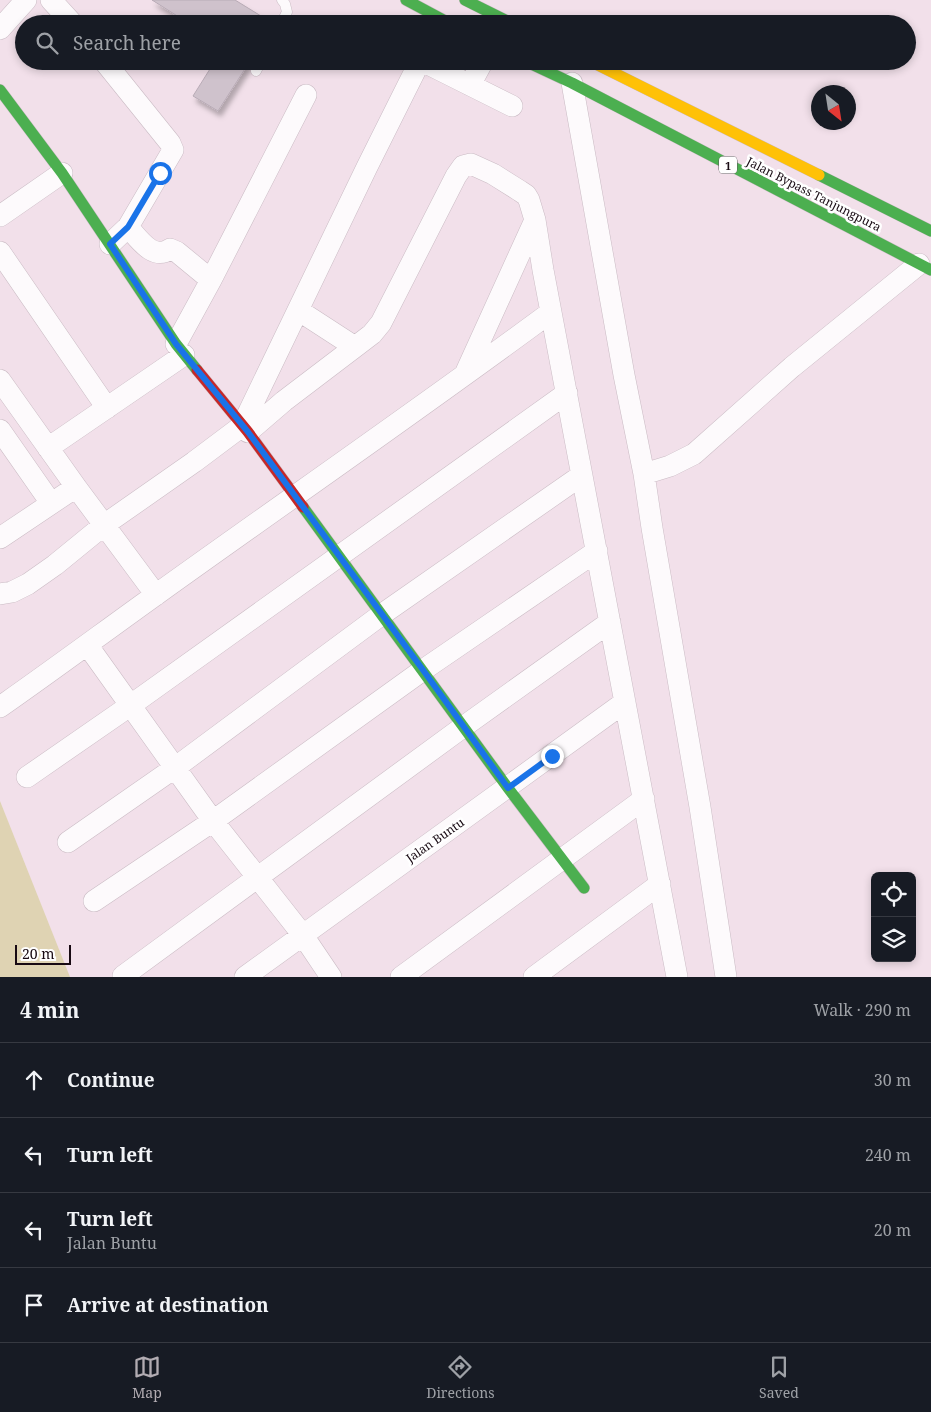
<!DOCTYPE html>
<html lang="en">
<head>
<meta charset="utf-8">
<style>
	body { margin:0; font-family:"Noto Serif",serif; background:#242831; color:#f1f3f6 }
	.controls { position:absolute; right:15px; bottom:15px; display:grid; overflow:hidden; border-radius:8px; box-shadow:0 2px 8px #0003 }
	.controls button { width:45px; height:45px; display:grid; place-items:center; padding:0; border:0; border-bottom:1px solid #363941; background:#171b24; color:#f1f3f6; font:25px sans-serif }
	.compass { position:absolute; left:811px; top:85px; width:45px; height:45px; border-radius:50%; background:#171b24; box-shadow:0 2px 8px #0003; rotate:150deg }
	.scale { position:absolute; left:15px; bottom:12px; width:56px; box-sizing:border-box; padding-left:5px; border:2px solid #180a13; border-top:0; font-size:14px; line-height:18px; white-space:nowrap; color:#180a13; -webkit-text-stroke:4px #fff; paint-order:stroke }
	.stop { position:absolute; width:15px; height:15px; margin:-11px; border:4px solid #1a73e8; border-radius:50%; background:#fff }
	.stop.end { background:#1a73e8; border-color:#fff; box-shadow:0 1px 5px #0008 }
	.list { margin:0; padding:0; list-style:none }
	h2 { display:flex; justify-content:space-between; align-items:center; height:65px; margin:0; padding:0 20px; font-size:21px }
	h2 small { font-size:16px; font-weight:400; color:#9ea1a6 }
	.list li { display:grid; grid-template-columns:32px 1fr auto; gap:15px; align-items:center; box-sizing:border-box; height:75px; padding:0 20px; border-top:1px solid #363941 }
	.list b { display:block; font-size:19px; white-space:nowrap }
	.list p { margin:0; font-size:16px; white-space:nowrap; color:#9ea1a6 }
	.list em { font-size:16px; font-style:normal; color:#9ea1a6 }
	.icon { flex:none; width:28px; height:28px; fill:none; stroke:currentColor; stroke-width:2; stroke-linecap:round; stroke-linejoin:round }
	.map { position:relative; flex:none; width:931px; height:977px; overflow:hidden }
	.search { position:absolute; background:#171b24; box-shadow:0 2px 8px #0003; left:15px; right:15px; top:15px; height:55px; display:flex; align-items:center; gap:12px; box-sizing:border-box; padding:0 18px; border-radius:28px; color:#9ea1a6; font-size:19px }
	.sheet { height:365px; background:#171b24 }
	nav { display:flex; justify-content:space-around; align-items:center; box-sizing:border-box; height:70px; border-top:1px solid #363941; background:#171b24; font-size:14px; color:#9ea1a6 }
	nav a { display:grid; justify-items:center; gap:2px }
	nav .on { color:#b2acb2 }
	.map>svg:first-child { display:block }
	.green { fill:#dfd3b3 }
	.building { fill:#cfc2cc; stroke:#b8abb6; filter:url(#shadow) }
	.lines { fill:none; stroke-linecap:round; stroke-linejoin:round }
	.lane-casing { stroke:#cabbc4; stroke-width:11 }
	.street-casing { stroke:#cabbc4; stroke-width:22 }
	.fast-casing { stroke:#cabbc4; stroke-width:12 }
	.slow-casing { stroke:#cabbc4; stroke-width:12 }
	.jam-casing { stroke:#cabbc4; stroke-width:12 }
	.lane { stroke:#fdfafc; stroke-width:10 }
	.street { stroke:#fdfafc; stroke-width:21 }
	.fast { stroke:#4caf50; stroke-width:11 }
	.slow { stroke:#ffc107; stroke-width:11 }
	.jam { stroke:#c62828; stroke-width:11 }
	.route { stroke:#1a73e8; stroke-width:6 }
	.labels { text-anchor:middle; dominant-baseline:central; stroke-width:5; stroke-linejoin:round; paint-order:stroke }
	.shield { fill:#fff; stroke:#5d545a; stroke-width:1 }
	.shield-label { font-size:11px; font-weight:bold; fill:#180a13 }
	.street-label { font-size:12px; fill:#180a13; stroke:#fff }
</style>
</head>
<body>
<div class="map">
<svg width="931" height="977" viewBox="0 0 931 977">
	<defs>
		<filter id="shadow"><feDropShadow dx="3" dy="5.5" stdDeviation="2.5" flood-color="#0004"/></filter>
	</defs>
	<rect width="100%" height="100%" fill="#f2e0ea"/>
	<path class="green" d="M0 801 70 977H0Z"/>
	<path class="building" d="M152 0H235L274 24H190Z
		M215 61H250L218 111 193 96Z"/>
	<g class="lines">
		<g class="lane-casing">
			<path id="lane" d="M281 24 287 12 285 4 282 0
				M256 71 261 61"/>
		</g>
		<g class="street-casing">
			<path id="street" d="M51 0 73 24
				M0 29 26 0
				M104 61 170 143 173 150 128 227 110 244
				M422 61 512 106
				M572 83 624 375 644 474 652 528 700 807 726 977
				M470 85 483 61
				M0 216 62 173
				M535 220 543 270 677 977
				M128 227C139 239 153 261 170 249L177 252 211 280
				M0 252 107 408
				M298 310 355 347 372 334 381 323 456 176 463 166 471 164 493 174 520 191 526 195 529 200 535 220 465 374
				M176 344 211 280 306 95
				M0 380 76 487 156 595
				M0 430 51 503
				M248 432 284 401 355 347
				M48 448 184 355
				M644 474 670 466 694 454 792 367 919 264
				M0 538 76 487
				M0 594 12 592 28 584 55 565 104 525 194 462 242 426 367 167 420 61
				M88 646 213 821 302 934 331 977
				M0 707C53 670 104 632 157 594 288 500 421 408 551 312
				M27 777 131 705 567 393
				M68 842 176 767 381 615 582 475
				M94 901 213 821 423 670 597 551
				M123 976 463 727 610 622
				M245 977 625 702
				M401 977 644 799
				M534 977 660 884"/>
		</g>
		<g class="fast-casing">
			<path id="fast" d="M406 0 451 24
				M465 0 513 24
				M525 61 572 83 931 270
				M0 90 62 173 176 344 197 370
				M819 175 931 231
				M303 507 508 788 584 888"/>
		</g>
		<g class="slow-casing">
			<path id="slow" d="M590 61 819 175"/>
		</g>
		<g class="jam-casing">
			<path id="jam" d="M197 370 248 432 303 507"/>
		</g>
		<use href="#lane" class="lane"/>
		<use href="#street" class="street"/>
		<use href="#fast" class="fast"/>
		<use href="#slow" class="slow"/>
		<use href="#jam" class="jam"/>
	</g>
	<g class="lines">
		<path class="route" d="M160 173 128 227 110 244 176 344 248 432 423 670 508 788 552 756"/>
	</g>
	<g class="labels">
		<rect class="shield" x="719" y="156.5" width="18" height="17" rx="4"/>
		<g class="shield-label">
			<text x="728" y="165">1</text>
		</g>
		<g class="street-label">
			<text transform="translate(814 194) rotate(27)">Jalan Bypass Tanjungpura</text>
			<text transform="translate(435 840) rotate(-35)">Jalan Buntu</text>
		</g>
	</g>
</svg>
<div class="controls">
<button><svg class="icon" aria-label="locate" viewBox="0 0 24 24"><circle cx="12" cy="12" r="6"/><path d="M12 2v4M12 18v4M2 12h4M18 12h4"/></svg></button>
<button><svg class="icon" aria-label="layers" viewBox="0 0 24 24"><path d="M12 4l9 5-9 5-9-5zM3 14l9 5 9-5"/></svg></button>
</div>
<svg class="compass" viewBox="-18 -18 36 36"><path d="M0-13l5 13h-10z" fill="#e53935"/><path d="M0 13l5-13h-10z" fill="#9ea1a6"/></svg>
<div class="scale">20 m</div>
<div class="stop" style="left:160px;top:173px"></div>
<div class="stop end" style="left:552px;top:756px"></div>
<div class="search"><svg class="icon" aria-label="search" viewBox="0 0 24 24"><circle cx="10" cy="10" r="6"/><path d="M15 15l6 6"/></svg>Search here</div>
</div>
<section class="sheet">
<h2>4 min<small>Walk · 290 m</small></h2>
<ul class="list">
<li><svg class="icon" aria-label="ahead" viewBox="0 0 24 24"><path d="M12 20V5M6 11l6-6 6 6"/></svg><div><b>Continue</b></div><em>30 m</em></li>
<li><svg class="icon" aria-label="left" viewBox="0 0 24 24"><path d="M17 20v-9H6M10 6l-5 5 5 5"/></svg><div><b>Turn left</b></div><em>240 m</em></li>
<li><svg class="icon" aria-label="left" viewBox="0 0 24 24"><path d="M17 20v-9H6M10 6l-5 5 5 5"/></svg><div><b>Turn left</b><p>Jalan Buntu</p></div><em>20 m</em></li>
<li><svg class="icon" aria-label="arrive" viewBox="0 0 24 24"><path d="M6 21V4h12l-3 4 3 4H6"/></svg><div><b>Arrive at destination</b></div></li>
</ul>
</section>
<nav>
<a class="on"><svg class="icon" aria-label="map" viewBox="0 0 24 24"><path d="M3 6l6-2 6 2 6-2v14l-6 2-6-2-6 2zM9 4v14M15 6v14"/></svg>Map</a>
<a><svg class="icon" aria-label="directions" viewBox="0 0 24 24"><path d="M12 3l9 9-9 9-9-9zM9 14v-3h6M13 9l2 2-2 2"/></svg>Directions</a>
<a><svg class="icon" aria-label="saved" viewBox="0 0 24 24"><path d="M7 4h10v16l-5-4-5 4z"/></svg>Saved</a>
</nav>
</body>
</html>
